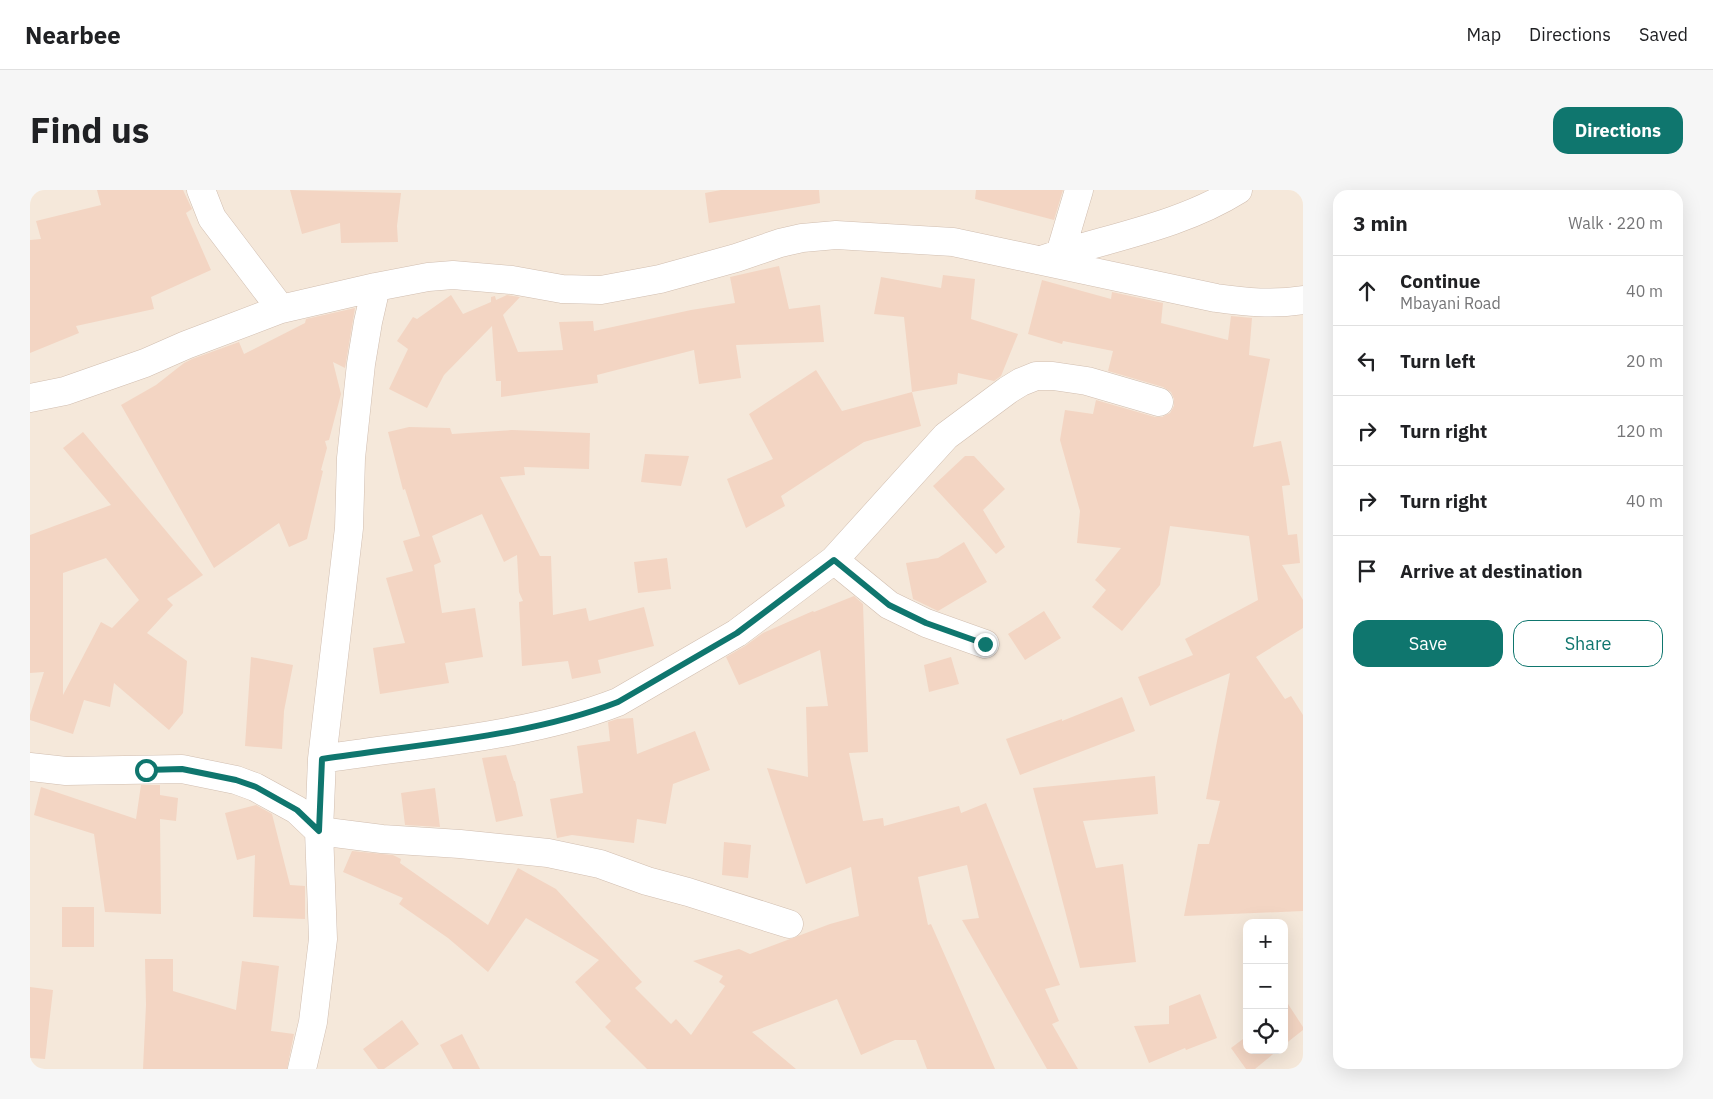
<!DOCTYPE html>
<html lang="en">
<head>
<meta charset="utf-8">
<style>
	body { margin:0; font-family:"IBM Plex Sans",sans-serif; background:#f6f6f6; color:#202124 }
	.controls { position:absolute; right:15px; bottom:15px; display:grid; overflow:hidden; border-radius:10px; box-shadow:0 5px 20px #0002 }
	.controls button { width:45px; height:45px; display:grid; place-items:center; padding:0; border:0; border-bottom:1px solid #e0e0e0; background:#fff; color:#202124; font:25px sans-serif }
	.stop { position:absolute; width:15px; height:15px; margin:-11px; border:4px solid #0f766e; border-radius:50%; background:#fff }
	.stop.end { background:#0f766e; border-color:#fff; box-shadow:0 1px 5px #0008 }
	.list { margin:0; padding:0; list-style:none }
	h2 { display:flex; justify-content:space-between; align-items:center; height:65px; margin:0; padding:0 20px; font-size:21px }
	h2 small { font-size:16px; font-weight:400; color:#757577 }
	.list li { display:grid; grid-template-columns:32px 1fr auto; gap:15px; align-items:center; box-sizing:border-box; height:70px; padding:0 20px; border-top:1px solid #e0e0e0 }
	.list b { display:block; font-size:19px; white-space:nowrap }
	.list p { margin:0; font-size:16px; white-space:nowrap; color:#757577 }
	.list em { font-size:16px; font-style:normal; color:#757577 }
	.actions { display:flex; gap:10px; padding:15px 20px }
	.actions a { flex:1; padding:11px 0; border:1px solid #0f766e; border-radius:15px; text-align:center; font-size:18px; color:#0f766e }
	.actions .main { background:#0f766e; color:#fff }
	.icon { flex:none; width:28px; height:28px; fill:none; stroke:currentColor; stroke-width:2; stroke-linecap:round; stroke-linejoin:round }
	.map { position:relative; flex:none; width:1273px; height:879px; overflow:hidden; border-radius:15px }
	header { display:flex; align-items:center; gap:30px; box-sizing:border-box; height:70px; padding:0 25px; background:#fff; border-bottom:1px solid #e0e0e0 }
	header strong { font-size:24px }
	nav { display:flex; gap:28px; margin-inline-start:auto; font-size:18px }
	.intro { display:flex; align-items:center; justify-content:space-between; box-sizing:border-box; height:120px; padding:0 30px }
	h1 { margin:0; font-size:35px }
	.button { padding:12px 22px; border-radius:15px; background:#0f766e; color:#fff; font-size:18px; font-weight:700 }
	main { display:flex; gap:30px; padding:0 30px }
	aside { flex:1; background:#fff; border-radius:15px; box-shadow:0 5px 20px #0002 }
	.map>svg:first-child { display:block }
	.residential { fill:#f5e8da; fill-rule:evenodd }
	.building { fill:#f3d5c3; fill-rule:evenodd }
	.lines { fill:none; stroke-linecap:round; stroke-linejoin:round }
	.minor-casing { stroke:#d1beb0; stroke-width:29 }
	.minor { stroke:#fff; stroke-width:28 }
	.route { stroke:#0f766e; stroke-width:6 }
</style>
</head>
<body>
<header>
<strong>Nearbee</strong>
<nav><a>Map</a><a>Directions</a><a>Saved</a></nav>
</header>
<div class="intro"><h1>Find us</h1><a class="button">Directions</a></div>
<main>
<div class="map">
<svg width="1273" height="879" viewBox="0 0 1273 879">
	<rect width="100%" height="100%" fill="#fdf6ec"/>
	<path class="residential" d="M0 0H1273V879H0ZM1217 733H1254V860H1217Z"/>
	<path class="building" d="M67 0H153L162 19 156 23 181 80 121 107 124 119 46 136 49 143 0 163V50L11 49 6 31 71 15Z
		M260 0 371 3 367 36 368 52 311 53 310 33 272 44Z
		M691 0H789L790 13 679 33 675 3Z
		M946 0H1033L1024 30 945 9Z
		M749 76 759 119 790 115 794 152 706 155 711 188 669 194 664 160 567 185 568 193 471 207V191H466L462 136 414 185 397 218 359 199 378 159 367 151 383 127 387 129 421 105 433 124 461 112V107L465 106 466 110 477 105 490 107 473 125 488 162 533 160 529 132 563 131 564 141 661 120 705 113 700 87Z
		M913 85 945 89 941 129 988 144 971 186 964 191 928 183 927 194 882 202 874 127 844 124 851 87 911 98Z
		M1012 90 1081 109 1082 102 1133 113 1131 133 1198 150 1201 126 1222 128 1219 165 1240 169 1223 257 1251 251 1260 295 1252 296 1258 345 1267 344 1270 373 1252 375 1273 410V438L1226 467 1255 509 1261 506 1273 525V721L1154 726 1168 654H1179L1190 611 1176 609 1200 483 1120 516 1108 487 1163 465 1155 449 1228 410 1219 346 1140 336 1130 395 1092 441 1062 417 1076 400 1065 390 1091 358 1047 353 1050 321 1030 250 1035 220 1063 224 1066 210 1125 227H1132L1140 223 1144 216V209L1141 202 1133 197 1078 181 1083 161 1033 151 1032 154 998 144Z
		M325 118 315 178 303 172 311 204 299 250 295 251 297 258 291 280 293 281 277 349 259 357 249 333 184 378 91 215 126 195 154 173 162 169 209 152 214 164 275 133 276 129Z
		M786 180 812 221 882 202 891 236 834 252 751 306 755 316 716 338 697 289 743 269 719 224Z
		M379 237 420 238 422 244 482 240 560 243 559 279 494 277 495 285 470 287 510 366H521L523 425 556 418 559 431 614 417 624 456 568 470 571 483 542 489 538 471 492 476 489 412 493 411 489 402 487 365 474 372 452 324 402 346 411 372 404 375 412 423 445 418 453 467 415 473 419 493 350 504 343 458 375 453 356 388 383 381 373 351 390 346 375 299 373 300 358 242Z
		M53 242 173 385 137 409 143 415 117 443 157 471 153 523 139 540 84 493 80 517 54 510 43 544 0 530V525L14 482 0 483V345L81 315 33 258ZM76 368 109 410 82 438 71 432 33 505V383Z
		M615 264 659 266 651 296 611 292Z
		M935 266H944L975 299 953 320 975 357 966 364 903 296Z
		M934 352 957 392 908 421 883 409 876 373 908 368Z
		M637 368 641 399 608 403 604 372Z
		M824 406 833 414 838 562 819 563 833 631 853 628 854 636 929 616 931 623 956 613 1030 795 1015 799 1029 831 1022 834 1048 879H1017L932 730 949 728 937 675 888 687 898 735 901 734 965 879H897L886 850H865L831 865 807 809 722 842 766 879H617L575 837 581 831 545 792 569 770 496 728 458 782 418 748 369 714 373 708 313 682 322 661 363 665 371 669 370 673 458 735 488 678 526 699 612 792 605 798 641 834 646 829 661 845 695 796 689 792 693 786 663 771 709 759 720 764 800 734 829 726 821 677 776 694 737 578 778 587 776 517 798 516 790 460 709 495 696 467 715 456 733 443 783 421 784 422Z
		M1014 421 1031 448 995 470 978 444Z
		M221 467 263 475 254 521 252 559 215 556Z
		M921 467 929 494 899 502 894 475Z
		M1092 507 1105 541 990 585 976 549 1032 529V531Z
		M603 528 607 564 665 541 680 580 643 594 636 634 607 629 604 653 542 645 527 648 520 609 553 603 547 556 580 551 578 532 587 529Z
		M476 565 484 591H485L493 626 466 632 452 568Z
		M1125 586 1128 624 1053 631 1066 678 1093 674 1106 772 1050 778 1003 598Z
		M111 595H130V605L148 608 146 631 130 629 131 724 75 722 64 644 4 625 11 597 106 629Z
		M405 598 410 637 375 635 371 603Z
		M226 615 242 624 260 695 275 696V729L223 727 225 665 207 670 195 623Z
		M694 652 721 655 718 688 692 685Z
		M32 717H64V757H32Z
		M115 769H143V801L206 820 212 771 249 776 241 841 264 844 257 879H113L116 815Z
		M0 797 23 800 15 869 0 868Z
		M1170 804 1187 848 1156 860 1155 858 1119 873 1104 836 1139 834V816Z
		M1258 814 1273 837V840L1254 855V817Z
		M372 830 389 854 354 879H348L333 859Z
		M432 844 450 879H423L410 855Z
		M1217 846V860H1248L1225 879H1216L1201 858Z"/>
	<g class="lines">
		<g class="minor-casing">
			<path id="minor" d="M171 0 182 28 251 119
				M1030 64 1049 0
				M1011 70C1076 48 1149 37 1208 0
				M0 208 35 201 115 173 156 155 251 119 346 97 398 87 423 85 482 90 532 99 571 100 630 89 706 68 750 53 772 48 806 45 923 52 1186 108C1215 112 1244 115 1273 110
				M804 370 859 415 896 433 955 454
				M292 569C388 554 498 547 588 512L707 443 804 370 916 246 978 200 991 192 1006 186H1023L1057 191 1129 212
				M0 577 36 581 152 579 206 590 225 597 267 620 289 641 352 649 430 654 518 663 570 674 617 691 658 702 759 734
				M272 879 283 832 293 749 289 641 292 569 319 338 321 268 331 174 338 132 346 97"/>
		</g>
		<use href="#minor" class="minor"/>
	</g>
	<g class="lines">
		<path class="route" d="M116 580 152 579 206 590 226 597 267 620 289 641 292 569C388 554 498 547 588 512L707 443 804 370 859 415 896 433 955 454"/>
	</g>
</svg>
<div class="controls">
<button>+</button>
<button>−</button>
<button><svg class="icon" aria-label="locate" viewBox="0 0 24 24"><circle cx="12" cy="12" r="6"/><path d="M12 2v4M12 18v4M2 12h4M18 12h4"/></svg></button>
</div>
<div class="stop" style="left:116px;top:580px"></div>
<div class="stop end" style="left:955px;top:454px"></div>
</div>
<aside>
<h2>3 min<small>Walk · 220 m</small></h2>
<ul class="list">
<li><svg class="icon" aria-label="ahead" viewBox="0 0 24 24"><path d="M12 20V5M6 11l6-6 6 6"/></svg><div><b>Continue</b><p>Mbayani Road</p></div><em>40 m</em></li>
<li><svg class="icon" aria-label="left" viewBox="0 0 24 24"><path d="M17 20v-9H6M10 6l-5 5 5 5"/></svg><div><b>Turn left</b></div><em>20 m</em></li>
<li><svg class="icon" aria-label="right" viewBox="0 0 24 24"><path d="M7 20v-9h11M14 6l5 5-5 5"/></svg><div><b>Turn right</b></div><em>120 m</em></li>
<li><svg class="icon" aria-label="right" viewBox="0 0 24 24"><path d="M7 20v-9h11M14 6l5 5-5 5"/></svg><div><b>Turn right</b></div><em>40 m</em></li>
<li><svg class="icon" aria-label="arrive" viewBox="0 0 24 24"><path d="M6 21V4h12l-3 4 3 4H6"/></svg><div><b>Arrive at destination</b></div></li>
</ul>
<div class="actions"><a class="main">Save</a><a>Share</a></div>
</aside>
</main>
</body>
</html>
